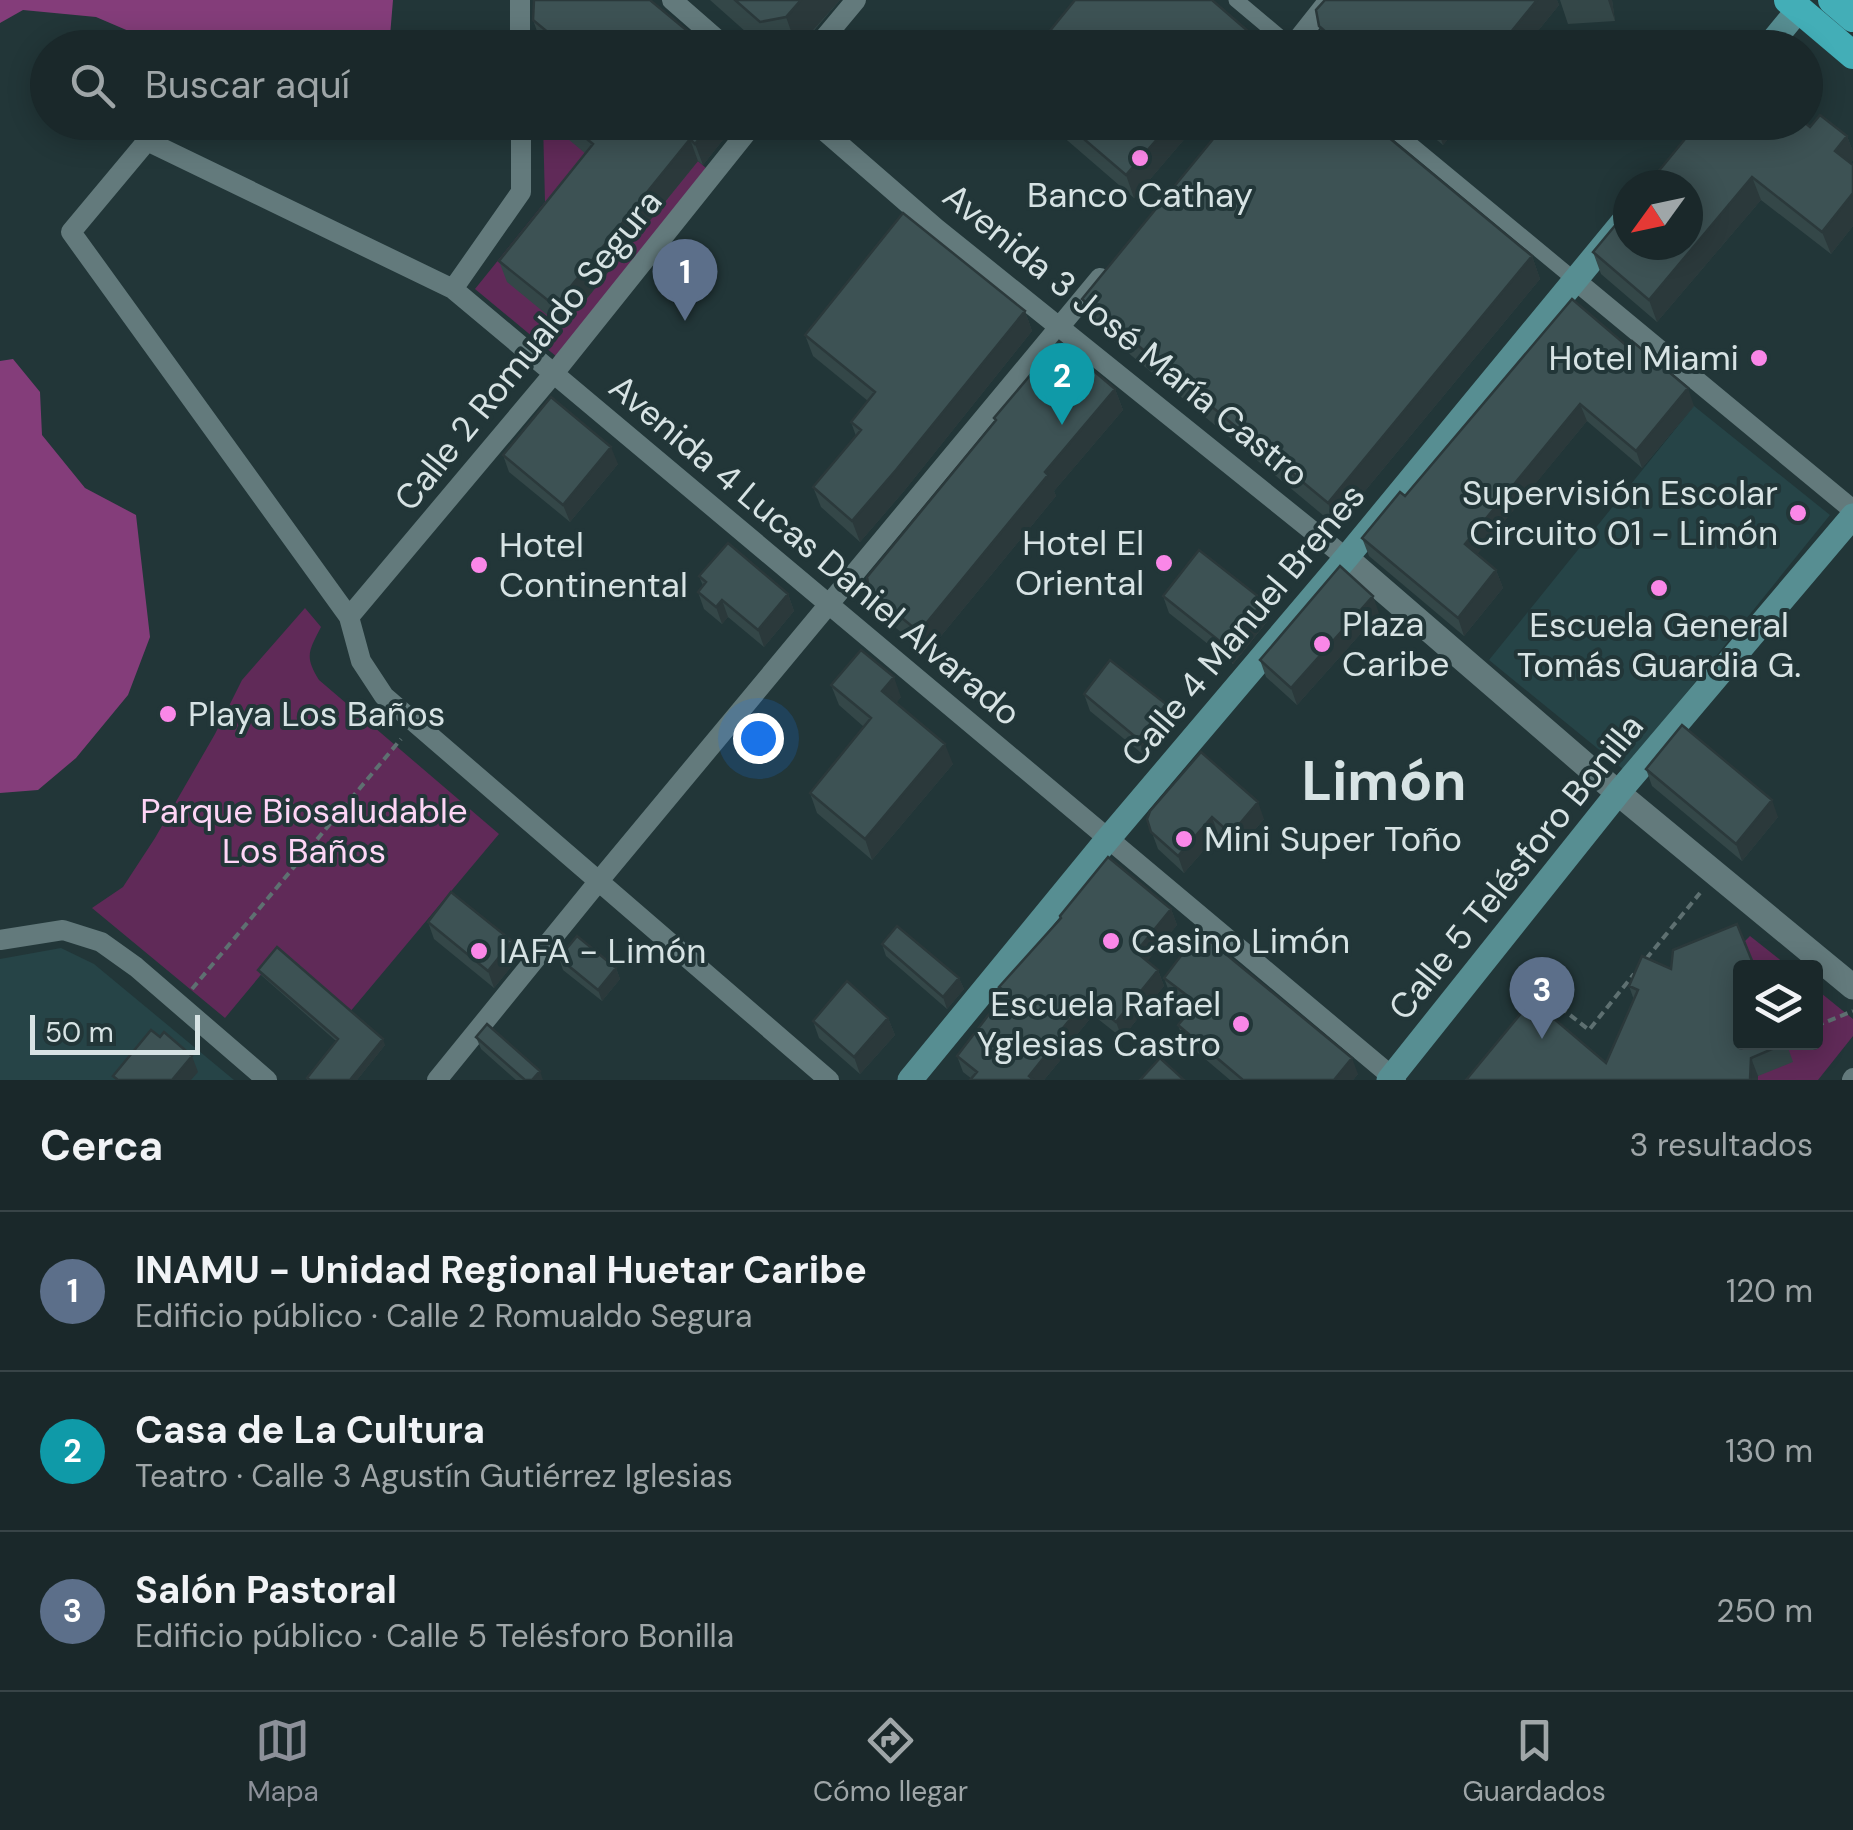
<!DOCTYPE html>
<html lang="es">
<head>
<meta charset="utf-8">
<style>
	body { margin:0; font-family:"DM Sans",sans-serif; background:#273436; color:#f1f3f6 }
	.controls { position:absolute; right:30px; bottom:30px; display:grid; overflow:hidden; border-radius:10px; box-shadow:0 5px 25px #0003 }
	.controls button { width:90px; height:90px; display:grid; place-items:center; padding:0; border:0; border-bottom:2px solid #384447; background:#1a282a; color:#f1f3f6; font:50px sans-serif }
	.compass { position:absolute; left:1613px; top:170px; width:90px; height:90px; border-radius:50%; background:#1a282a; box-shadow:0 5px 25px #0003; rotate:237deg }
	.scale { position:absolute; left:30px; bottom:25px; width:170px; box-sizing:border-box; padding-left:10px; border:5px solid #d7e3e4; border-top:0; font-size:28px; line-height:35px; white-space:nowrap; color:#d7e3e4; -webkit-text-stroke:8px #223638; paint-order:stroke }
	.you { position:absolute; left:758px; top:738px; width:35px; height:35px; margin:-25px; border:8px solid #fff; border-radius:50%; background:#1a73e8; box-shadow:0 0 0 15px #1a73e833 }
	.badge { display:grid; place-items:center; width:65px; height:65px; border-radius:50%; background:#8c9099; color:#fff; font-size:32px; font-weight:700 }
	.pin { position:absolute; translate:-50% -82px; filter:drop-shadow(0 2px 5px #0008) }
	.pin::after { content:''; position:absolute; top:52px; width:35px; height:30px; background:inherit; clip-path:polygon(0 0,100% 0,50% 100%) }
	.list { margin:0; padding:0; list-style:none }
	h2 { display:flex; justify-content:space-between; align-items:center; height:130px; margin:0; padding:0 40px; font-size:42px }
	h2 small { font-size:32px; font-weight:400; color:#9fa6a8 }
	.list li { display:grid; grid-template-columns:65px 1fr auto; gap:30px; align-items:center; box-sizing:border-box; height:160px; padding:0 40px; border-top:2px solid #384447 }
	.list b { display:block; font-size:38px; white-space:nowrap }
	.list p { margin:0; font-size:32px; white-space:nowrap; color:#9fa6a8 }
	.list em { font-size:32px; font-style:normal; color:#9fa6a8 }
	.icon { flex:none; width:55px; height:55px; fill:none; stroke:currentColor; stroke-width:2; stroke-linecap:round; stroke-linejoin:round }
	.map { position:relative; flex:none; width:1853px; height:1080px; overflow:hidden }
	.search { position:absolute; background:#1a282a; box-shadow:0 5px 25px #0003; left:30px; right:30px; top:30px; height:110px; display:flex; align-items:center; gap:25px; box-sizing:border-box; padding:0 35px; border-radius:55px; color:#9fa6a8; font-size:38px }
	.sheet { height:610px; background:#1a282a }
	nav { display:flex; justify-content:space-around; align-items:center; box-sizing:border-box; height:140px; border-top:2px solid #384447; background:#1a282a; font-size:28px; color:#9fa6a8 }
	nav a { display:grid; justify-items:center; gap:5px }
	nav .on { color:#8c9099 }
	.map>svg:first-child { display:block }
	.built { fill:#264447 }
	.green { fill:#602a58 }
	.water { fill:#843d7a }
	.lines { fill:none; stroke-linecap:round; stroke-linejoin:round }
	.path { stroke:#5e7071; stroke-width:4; stroke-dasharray:8 5; stroke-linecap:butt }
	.pedestrian { stroke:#637a7c; stroke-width:15 }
	.minor { stroke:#637a7c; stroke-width:20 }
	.tertiary { stroke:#637a7c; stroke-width:25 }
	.secondary { stroke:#578e92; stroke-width:25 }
	.trunk { stroke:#43aeb7; stroke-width:28 }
	.wall { fill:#344748 }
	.shaded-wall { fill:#2b393b }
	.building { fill:#3d5254; stroke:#2b393b; stroke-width:2.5 }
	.poi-dot { fill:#fa87e8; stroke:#223638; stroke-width:4 }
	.labels { text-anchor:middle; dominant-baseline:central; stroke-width:8; stroke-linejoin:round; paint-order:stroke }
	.poi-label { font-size:35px; fill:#d7e3e4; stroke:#223638; text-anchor:start }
	.street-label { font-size:35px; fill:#d7e3e4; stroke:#223638 }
	.park-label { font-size:35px; fill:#fed5f6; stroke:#223638 }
	.town-label { font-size:55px; font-weight:bold; fill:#d7e3e4; stroke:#223638 }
</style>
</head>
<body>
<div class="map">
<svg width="1853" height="1080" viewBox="0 0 1853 1080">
	<rect width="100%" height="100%" fill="#223638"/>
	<path class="built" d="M1694 406 1830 515 1624 770 1489 660Z
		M61 948 94 964 234 1080H0V959Z"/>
	<path class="green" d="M543 123H571L664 132 706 168 557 357 475 289 545 202Z
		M305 608 321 627C309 651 304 656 319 680L499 834 349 1013 279 953 225 1018 92 908 123 887 155 838 215 734 242 680Z
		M1750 936 1789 967H1754L1744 942Z
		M1816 989 1853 1019V1036L1818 1080H1758V1076L1785 1043 1816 1042Z"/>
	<path class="water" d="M0 0H393L389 48 166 47 96 17 23 10 0 23Z
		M13 359 40 392 42 435 85 488 136 515 150 637 128 695 76 758 38 790 0 793V361Z"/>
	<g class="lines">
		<path class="path" d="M1646 959 1700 893
			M192 989 401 739
			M1560 1007 1589 1030 1634 974
			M1816 1026 1853 1011"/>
		<path class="pedestrian" d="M1236 0 1293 48
			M1384 122 1575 280"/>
		<path class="minor" d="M520 0V48
			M672 0 727 48
			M816 48 856 0
			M1291 48 1329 0
			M814 122 936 228 1346 558
			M1575 280 1853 510
			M453 289 521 192V122
			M349 617 555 372 755 122
			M0 940 63 930 101 942 136 967 267 1080
			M437 1080 598 882 1100 278
			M829 1080 384 696 361 661 349 617 71 232 147 141 453 289 1396 1080
			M1852 1080 1853 1078"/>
		<path class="tertiary" d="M1346 558 1618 793 1853 987"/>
		<path class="secondary" d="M1767 48 1799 9
			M910 1080 1107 840 1346 558 1628 216
			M1389 1080 1618 793 1853 516"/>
		<path class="trunk" d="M1788 0 1853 55
			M1832 0 1853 18"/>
	</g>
	<path class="wall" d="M710 0H840L799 48H764Z
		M1325 0H1557L1559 5 1524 48H1327L1319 26Z
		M1560 0H1612L1615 21 1568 24Z
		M533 20 708 48H548L541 42Z
		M557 122H737L703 165 698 161 563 328 507 282 499 261 586 154 562 134Z
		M1046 122H1199L1134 198Z
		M1415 122H1462L1443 145Z
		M1810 127 1847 136 1853 152V160L1851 163 1853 165V226L1831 254 1761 200 1657 322 1601 274 1593 252 1688 185Z
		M1532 256 1540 279 1336 526 1090 321 1082 299Z
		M1572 299 1694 406 1642 468 1587 421 1477 554 1496 570 1503 588 1464 636 1369 556 1362 538 1405 496Z
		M1025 311 1032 331 904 491 860 542 821 507 813 487 856 436 851 422 868 401 813 356 805 335Z
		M1115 389 1123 410 1054 491 1056 496 927 653 876 612 869 591 995 421 994 418Z
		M503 455 618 464 570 522 509 472Z
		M699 576 788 594 794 611 764 647 728 617 722 624 704 609 698 592 703 586Z
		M1163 596 1264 601 1270 618 1233 664 1169 613Z
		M1379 613 1297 705 1266 677 1260 660Z
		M831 685 901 697 896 703 953 764 872 860 817 813 810 793 864 727 839 705Z
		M1084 694 1172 722 1145 756 1090 711Z
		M1646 769 1778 817 1742 861 1652 786Z
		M1150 811 1264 819 1237 851 1218 834 1184 873 1158 849 1147 819Z
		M1171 909 1177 925 1147 961 1158 970 1164 986 1122 1038 1093 1015 1071 1042 1072 1046 1044 1080H970L972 1079 963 1072 957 1056 1002 997 999 987 1061 918 1060 916Z
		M428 922 518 958 494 988 434 939Z
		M882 944 959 978 964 989 947 1009 886 956Z
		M559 958 616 968 620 979 602 1001 563 970Z
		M258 970 385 1045 357 1080H307V1078L336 1041 261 975Z
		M1164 978 1358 1074 1353 1080H1230L1184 1041 1178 1025 1191 1010 1170 994Z
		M1629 986 1786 1042 1793 1062 1758 1076V1080H1466L1606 1063 1634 1000Z
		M888 1018 895 1035 860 1074 819 1038 813 1021Z
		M476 1037 543 1080H516L481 1049Z"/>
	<path class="shaded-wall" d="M801 0H840L797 48 786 17Z
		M1537 0H1557L1559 5 1524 48H1498Z
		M1608 0H1612L1615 21Z
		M1249 32 1255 48H1236Z
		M712 122H737L703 165 695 144Z
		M1172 122H1199L1134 198 1126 175Z
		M1435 122H1462L1443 145Z
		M1847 136 1853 152V160L1843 173 1835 151Z
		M690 139 698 161 563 328 555 306Z
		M1752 177 1761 200 1657 322 1649 300Z
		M1853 193V226L1831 254 1822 232Z
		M1532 256 1540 279 1336 526 1328 503Z
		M1025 311 1032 331 904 491 860 542 852 521Z
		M1688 388 1694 406 1642 468 1636 451Z
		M1115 389 1123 410 1054 491 1056 496 927 653 919 632 1045 472Z
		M1580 404 1587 421 1471 562 1465 544Z
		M611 447 618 464 570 522 563 505Z
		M1496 570 1503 588 1464 636 1458 618Z
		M788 594 794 611 764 647 758 630Z
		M1373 596 1379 613 1297 705 1291 688Z
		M722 600 728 617 722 624 716 607Z
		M1264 601 1270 618 1233 664 1227 647Z
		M894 677 901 697 890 711 882 691Z
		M1166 704 1172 722 1145 756 1138 739Z
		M945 744 953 764 872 860 865 839Z
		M1772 800 1778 817 1742 861 1736 844Z
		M1258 802 1264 819 1237 851 1231 834Z
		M1212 817 1218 834 1184 873 1178 856Z
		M1171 909 1177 925 1142 968 1136 952Z
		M512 941 518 958 494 988 488 971Z
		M616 968 620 979 602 1001 598 990Z
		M1158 970 1164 986 1122 1038 1116 1022Z
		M959 978 964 989 947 1009 943 997Z
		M1087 999 1093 1015 1071 1042 1072 1046 1044 1080H1030L1029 1076 1063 1028Z
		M888 1018 895 1035 860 1074 854 1057Z
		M383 1039 385 1045 357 1080H350Z
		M192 1056 198 1072 191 1080H172Z
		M1352 1058 1358 1074 1353 1080H1334Z
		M1751 1058 1758 1076V1080H1750Z
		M540 1071 543 1080H532Z"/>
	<path class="building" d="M534 0H650L708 48H567L533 20Z
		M735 0H801L786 17 760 22Z
		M1075 0H1212L1249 32 1236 48H1036Z
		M1325 0H1537L1498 48H1344L1319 26 1316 10Z
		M1820 115 1847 136 1835 151 1853 165V193L1822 232 1752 177 1649 300 1593 252 1628 210V245H1688V185H1640L1646 179 1657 173 1699 122H1804L1810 127Z
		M566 122H712L695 144 690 139 555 306 499 261 593 144Z
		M1064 122H1172L1126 175Z
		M1227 122H1370L1532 256 1328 503 1082 299Z
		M903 213 1025 311 896 470 852 521 813 487 861 430 851 422 875 392 805 335Z
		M1572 299 1628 347 1632 341 1688 388 1636 451 1580 404 1465 544 1496 570 1458 618 1362 538 1400 492 1405 496Z
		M1059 341 1115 389 1045 472 1048 475 919 632 869 591 867 577 996 420 994 418Z
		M551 397 611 447 563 505 503 455Z
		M728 543 788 594 758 630 722 600 716 607 698 592 706 582 699 576Z
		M1199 550 1264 601 1227 647 1163 596Z
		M1340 566 1373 596 1291 688 1260 660Z
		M861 650 894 677 882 691 945 744 865 839 810 793 871 718 831 685Z
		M1110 660 1166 704 1138 739 1084 694Z
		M1682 725 1772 800 1736 844 1646 769Z
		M1201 752 1258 802 1231 834 1212 817 1178 856 1151 832 1147 819 1150 811Z
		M1108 857 1171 909 1136 952 1158 970 1116 1022 1087 999 1063 1028 1066 1030 1029 1076 1034 1080H970L977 1072 957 1056 1006 992 999 987 1061 918 1060 916Z
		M451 892 512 941 488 971 428 922Z
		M1737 924 1755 968H1740V1042L1786 1043 1751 1058 1750 1080H1466L1532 1000 1606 1063 1638 990 1629 986 1642 956 1671 969 1673 950Z
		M897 926 959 978 943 997 882 944Z
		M1199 932 1352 1058 1334 1080H1243L1178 1025 1197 1003 1164 978Z
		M577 936 616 968 598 990 559 958Z
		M277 947 383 1039 350 1080H310L307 1078 338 1039 258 970Z
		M847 981 888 1018 854 1057 813 1021Z
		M487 1024 540 1071 532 1080H525L476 1037Z
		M151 1030 160 1037 164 1032 192 1056 172 1080H118L113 1076Z
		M1160 1058 1184 1080H1140Z"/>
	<g class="poi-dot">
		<circle cx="1140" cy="158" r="10"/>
		<circle cx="1759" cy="358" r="10"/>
		<circle cx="1798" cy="513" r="10"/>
		<circle cx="1164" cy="563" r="10"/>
		<circle cx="479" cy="565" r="10"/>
		<circle cx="1659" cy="588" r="10"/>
		<circle cx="1322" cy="644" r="10"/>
		<circle cx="168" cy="714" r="10"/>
		<circle cx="1184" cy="839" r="10"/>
		<circle cx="1111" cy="941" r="10"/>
		<circle cx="479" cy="951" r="10"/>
		<circle cx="1241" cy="1024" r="10"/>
	</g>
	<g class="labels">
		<g class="poi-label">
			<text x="1140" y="195" text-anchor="middle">Banco Cathay</text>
			<text x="1739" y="358" text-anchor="end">Hotel Miami</text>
			<text x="1778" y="493" text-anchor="end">Supervisión Escolar<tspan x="1778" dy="40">Circuito 01 - Limón</tspan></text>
			<text x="1144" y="543" text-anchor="end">Hotel El<tspan x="1144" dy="40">Oriental</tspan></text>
			<text x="499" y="545">Hotel<tspan x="499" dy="40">Continental</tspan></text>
			<text x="1342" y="624">Plaza<tspan x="1342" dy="40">Caribe</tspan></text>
			<text x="1659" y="625" text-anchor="middle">Escuela General<tspan x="1659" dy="40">Tomás Guardia G.</tspan></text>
			<text x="188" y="714">Playa Los Baños</text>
			<text x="1204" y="839">Mini Super Toño</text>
			<text x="1131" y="941">Casino Limón</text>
			<text x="499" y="951">IAFA - Limón</text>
			<text x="1221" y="1004" text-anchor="end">Escuela Rafael<tspan x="1221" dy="40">Yglesias Castro</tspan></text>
		</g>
		<g class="street-label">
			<text transform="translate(1126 335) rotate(39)">Avenida 3 José María Castro</text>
			<text transform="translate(528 350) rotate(-51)">Calle 2 Romualdo Segura</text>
			<text transform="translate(815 550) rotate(40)">Avenida 4 Lucas Daniel Alvarado</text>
			<text transform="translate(1243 625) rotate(-50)">Calle 4 Manuel Brenes</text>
			<text transform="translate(1516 867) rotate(-51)">Calle 5 Telésforo Bonilla</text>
		</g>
		<g class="park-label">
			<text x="304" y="811">Parque Biosaludable<tspan x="304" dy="40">Los Baños</tspan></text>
		</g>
		<g class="town-label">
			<text x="1384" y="781">Limón</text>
		</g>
	</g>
</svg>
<div class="controls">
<button><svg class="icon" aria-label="layers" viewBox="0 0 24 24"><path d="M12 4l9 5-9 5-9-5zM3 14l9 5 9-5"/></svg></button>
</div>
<svg class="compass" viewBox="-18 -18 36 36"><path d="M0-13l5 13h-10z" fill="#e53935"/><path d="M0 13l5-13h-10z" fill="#9fa6a8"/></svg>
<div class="scale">50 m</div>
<div class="you"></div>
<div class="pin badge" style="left:685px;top:321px;background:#5c6f8a">1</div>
<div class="pin badge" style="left:1062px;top:425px;background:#0f9aa8">2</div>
<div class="pin badge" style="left:1542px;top:1039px;background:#5c6f8a">3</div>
<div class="search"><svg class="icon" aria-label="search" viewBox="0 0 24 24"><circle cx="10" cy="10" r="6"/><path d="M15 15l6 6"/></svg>Buscar aquí</div>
</div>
<section class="sheet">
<h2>Cerca<small>3 resultados</small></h2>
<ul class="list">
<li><span class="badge" style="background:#5c6f8a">1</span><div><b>INAMU - Unidad Regional Huetar Caribe</b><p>Edificio público · Calle 2 Romualdo Segura</p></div><em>120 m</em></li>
<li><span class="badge" style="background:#0f9aa8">2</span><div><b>Casa de La Cultura</b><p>Teatro · Calle 3 Agustín Gutiérrez Iglesias</p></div><em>130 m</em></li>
<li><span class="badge" style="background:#5c6f8a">3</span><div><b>Salón Pastoral</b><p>Edificio público · Calle 5 Telésforo Bonilla</p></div><em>250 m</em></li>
</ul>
</section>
<nav>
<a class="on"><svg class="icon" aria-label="map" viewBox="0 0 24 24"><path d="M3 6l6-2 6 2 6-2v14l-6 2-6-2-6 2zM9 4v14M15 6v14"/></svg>Mapa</a>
<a><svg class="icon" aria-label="directions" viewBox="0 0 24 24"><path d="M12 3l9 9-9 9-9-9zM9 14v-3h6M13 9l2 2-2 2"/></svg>Cómo llegar</a>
<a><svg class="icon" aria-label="saved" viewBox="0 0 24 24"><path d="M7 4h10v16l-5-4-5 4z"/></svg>Guardados</a>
</nav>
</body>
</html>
